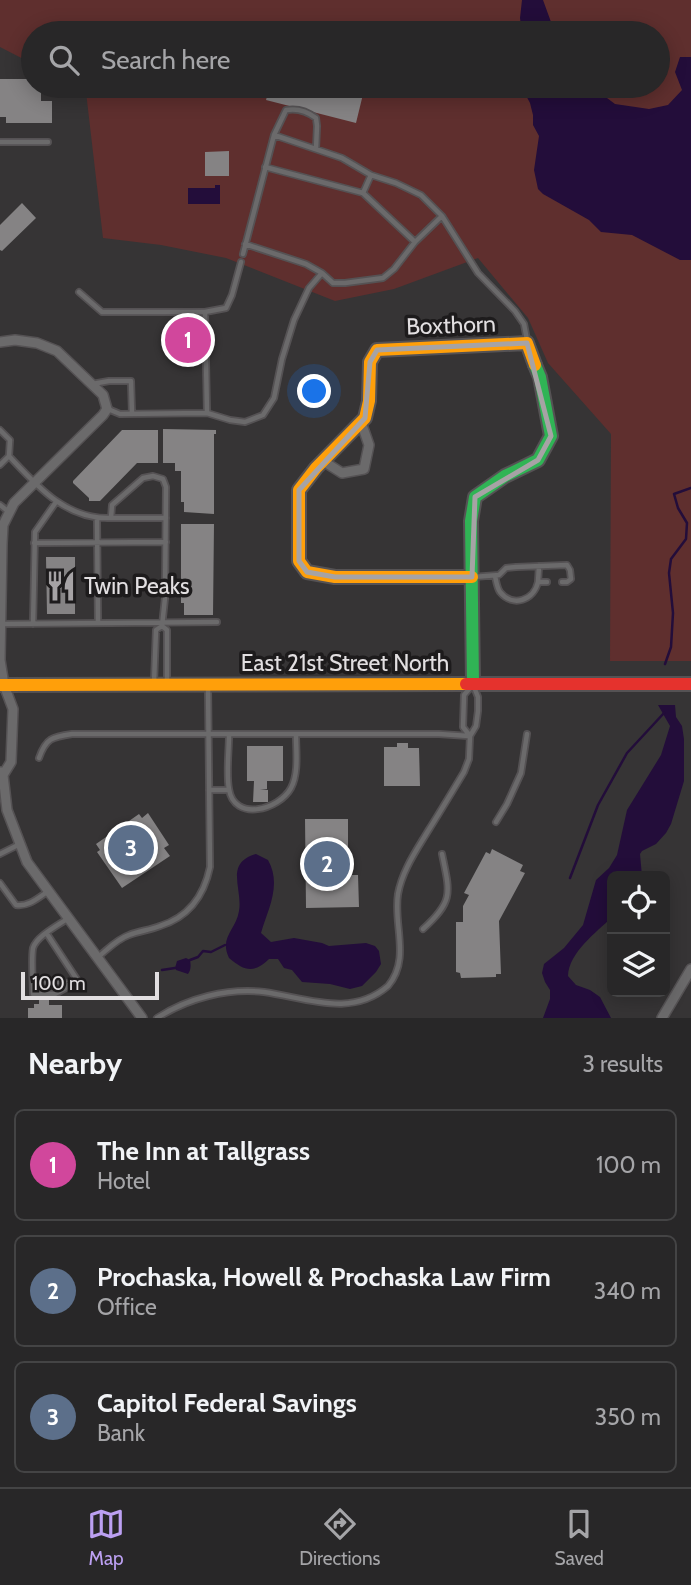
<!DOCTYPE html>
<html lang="en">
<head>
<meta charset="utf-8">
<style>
	body { margin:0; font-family:Cabin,sans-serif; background:#343334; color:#f1f3f6 }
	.controls { position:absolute; right:21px; bottom:21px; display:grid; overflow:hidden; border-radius:10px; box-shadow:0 4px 18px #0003 }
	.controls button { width:63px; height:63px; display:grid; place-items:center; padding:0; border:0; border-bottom:2px solid #444445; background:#282728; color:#f1f3f6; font:35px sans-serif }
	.scale { position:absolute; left:21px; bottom:18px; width:138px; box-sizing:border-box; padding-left:7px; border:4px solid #e2dfe1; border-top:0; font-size:19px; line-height:24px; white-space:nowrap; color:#e2dfe1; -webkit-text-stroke:5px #1d1b1c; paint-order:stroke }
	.you { position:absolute; left:315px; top:392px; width:24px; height:24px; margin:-18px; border:5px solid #fff; border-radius:50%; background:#1a73e8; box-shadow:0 0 0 10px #1a73e833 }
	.badge { display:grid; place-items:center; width:46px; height:46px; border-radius:50%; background:#bca0f2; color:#fff; font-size:23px; font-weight:700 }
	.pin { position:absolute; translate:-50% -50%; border:4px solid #fff; box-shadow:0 2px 7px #0006 }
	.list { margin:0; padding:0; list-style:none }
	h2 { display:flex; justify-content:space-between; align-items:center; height:91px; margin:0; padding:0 28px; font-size:30px }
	h2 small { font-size:23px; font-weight:400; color:#a5a5a8 }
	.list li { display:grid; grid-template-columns:46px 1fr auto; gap:21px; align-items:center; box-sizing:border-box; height:112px; margin:0 14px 14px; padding:0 14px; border:2px solid #444445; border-radius:10px }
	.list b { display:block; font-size:26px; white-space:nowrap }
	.list p { margin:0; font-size:23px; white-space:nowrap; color:#a5a5a8 }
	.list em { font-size:23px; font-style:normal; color:#a5a5a8 }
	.icon { flex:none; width:38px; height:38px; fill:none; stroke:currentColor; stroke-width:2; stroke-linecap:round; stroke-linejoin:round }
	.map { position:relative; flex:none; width:691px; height:1018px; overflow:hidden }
	.search { position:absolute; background:#282728; box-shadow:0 4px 18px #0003; left:21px; right:21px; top:21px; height:77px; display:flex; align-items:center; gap:18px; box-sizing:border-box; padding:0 24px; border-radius:38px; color:#a5a5a8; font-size:26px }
	.sheet { height:469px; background:#282728 }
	nav { display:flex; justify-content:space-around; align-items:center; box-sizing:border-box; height:98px; border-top:2px solid #444445; background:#282728; font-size:19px; color:#a5a5a8 }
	nav a { display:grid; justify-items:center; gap:4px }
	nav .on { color:#bca0f2 }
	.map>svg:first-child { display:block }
	.green { fill:#5f2f2e }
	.water { fill:#230d3a }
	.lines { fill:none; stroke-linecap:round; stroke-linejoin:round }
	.stream { stroke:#230d3a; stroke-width:2.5 }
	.building { fill:#858384 }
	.lane-casing { stroke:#555254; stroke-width:8 }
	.street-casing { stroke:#555254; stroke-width:12 }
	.fast-casing { stroke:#555254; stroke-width:16 }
	.slow-casing { stroke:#555254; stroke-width:16 }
	.jam-casing { stroke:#555254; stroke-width:16 }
	.lane { stroke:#6b6a6b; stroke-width:4.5 }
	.street { stroke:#6b6a6b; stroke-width:9 }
	.fast { stroke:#30b455; stroke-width:12 }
	.slow { stroke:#ff9f0a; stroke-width:12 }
	.jam { stroke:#e5322d; stroke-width:12 }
	.marked { fill:none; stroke:#a6a3a5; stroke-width:5; stroke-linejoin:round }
	.labels { text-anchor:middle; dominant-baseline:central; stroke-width:7; stroke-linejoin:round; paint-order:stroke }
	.street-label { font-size:23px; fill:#e2dfe1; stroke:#1d1b1c }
	.poi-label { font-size:23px; fill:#e2dfe1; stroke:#1d1b1c; text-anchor:start }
</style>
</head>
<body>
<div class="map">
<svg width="691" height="1018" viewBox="0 0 691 1018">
	<rect width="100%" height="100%" fill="#363435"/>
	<path class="green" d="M0 0H691V661H610L611 434 548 363 528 318 478 258 394 289 335 301 226 258 161 245 103 238 86 92 74 86H658V33H33V64L0 47Z"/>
	<path class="water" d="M522 0H543L555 33H522L520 18Z
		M680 57H691V260H680L632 235 601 232 589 220 543 194 538 189 534 170 539 136 533 125V115L530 103 521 86H591L615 104 649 109 668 105 682 90 675 72Z
		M215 185H220V204H188V188H215Z
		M658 705H675L676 717 682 726 684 739V781L671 824 666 833 656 844 642 851 640 854 642 876H612V917C596 933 569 952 568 976L576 985 590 990 600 997 611 1018H543L550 999V990L545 982 542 973 544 964 564 948 583 925 596 880 609 868 617 855 627 810 661 755 670 726Z
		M256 854 268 860C282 885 268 909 261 933L271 942 294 938 322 943 329 946 366 943 375 946 379 951 381 964 376 972 362 986 350 989 330 984 302 982 292 970 284 968 278 959H269C253 974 245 971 229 958 219 937 236 930 239 911 243 889 224 863 256 854Z
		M186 958 190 960C191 965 191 970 188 974L176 970 175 968 177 961Z"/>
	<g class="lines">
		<path class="stream" d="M665 664 671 647 673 613 669 573 671 559 686 539 687 523 678 508 674 494 691 488
			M570 878 598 805 627 753 664 713
			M190 960 198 957 203 951 211 952 225 945
			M162 970 175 968"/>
	</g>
	<path class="building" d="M0 79H33V86H41V101H52V123H6V117H0Z
		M270 86H365L356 123 266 100Z
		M229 151V176H205V152Z
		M22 203 36 218 2 251 0 250V225Z
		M163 429 216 430V434H214V514L184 512V502H181V471H175V463H163Z
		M122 430H158V463H137L100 501H89V498L73 483V481Z
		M181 524H214L213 615H184V603H181Z
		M46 557H75V614H47Z
		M397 743H408V748H419L420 786H384V747H397Z
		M247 746H283V781H267V789H260L268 790V802H253L254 781H247Z
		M148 813 169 845 164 848 170 856 122 888 97 852 100 850 96 844 139 814 142 818Z
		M305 819H348V862H346V875H358L359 907 306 908Z
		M492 849 523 865 520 871 525 873 499 921 501 974H496V977L461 978 460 973 456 972V922H463V906L469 895 464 893 486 852 490 854Z
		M39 987H49V1005H62V1018H28V1008H34V1004H39Z"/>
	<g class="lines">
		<g class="lane-casing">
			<path id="lane" d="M274 135 286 110C297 108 307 111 316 118L317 126 316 149
				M0 142H48
				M265 167 363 193 371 175
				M363 193 415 242
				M245 244 306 264 322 273 333 283H345L383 278 394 269 415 242 442 216
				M243 254 274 135 342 158 371 175 396 183 421 195 442 216 478 273 515 311 524 324 527 340
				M79 292 102 312H205L226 308 232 295 241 262
				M205 312 207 413
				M92 384 109 381H131L132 414
				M108 409 120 414 207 413 230 420 245 422 263 415 274 398 282 359 294 320 309 288 322 273
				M0 430 10 440 9 456 0 465
				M9 456C37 486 66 520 111 518L112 505 143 478 153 476 163 479 166 487 165 598 162 626 156 630 154 683
				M0 505 9 512
				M111 518H166
				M97 519 98 623
				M34 543 166 542
				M539 566 538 582H547
				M495 576C496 580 497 588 500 592 513 608 534 600 538 582
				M473 577 499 575 506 568 516 567 567 565 570 570 571 579 567 582H562
				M1 624 217 622
				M33 624 35 532 56 502
				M162 626 167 630V682
				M229 735C229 751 226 774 229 789 234 822 279 810 291 788 299 773 296 751 296 735
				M470 736 463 727 464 695 470 688
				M39 758C46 738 52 737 72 734H439L469 736
				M209 790H229
				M496 822 507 804 521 773 527 734
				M0 854 20 844
				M0 883 16 905C28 907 38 898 47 892
				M423 929C454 901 450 893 442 854
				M47 934 78 981 55 994H33C33 982 31 959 33 948 37 936 57 926 67 919
				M98 957C107 950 117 939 129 935 139 931 150 930 160 926 189 917 204 896 210 867L208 686
				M33 981 63 982 70 984
				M157 1018C188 998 227 988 264 992 307 998 351 1018 388 986 411 959 393 925 398 894 402 871 416 851 428 831 440 812 452 792 464 772L469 759 470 736 476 726 478 711V697L474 687"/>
		</g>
		<g class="street-casing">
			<path id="street" d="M0 342 15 340 37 343 57 351 103 395 107 409 103 415 14 503 3 525 2 544 0 660 4 685 13 709 11 762 3 775
				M323 461 342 473 364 469 369 445 361 422
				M1 772 3 775 7 810 27 862 142 1018
				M662 1018 691 969"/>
		</g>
		<g class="fast-casing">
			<path id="fast" d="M473 684 471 521 475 497 505 476 538 460 551 436 540 377 535 365"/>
		</g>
		<g class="slow-casing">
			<path id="slow" d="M472 577H335L307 572 299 561V490L316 468 365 418 369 401 370 362 377 350 527 343 535 365
				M0 685 466 684"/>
		</g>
		<g class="jam-casing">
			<path id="jam" d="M466 684H691"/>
		</g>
		<use href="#lane" class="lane"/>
		<use href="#street" class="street"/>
		<use href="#fast" class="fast"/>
		<use href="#slow" class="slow"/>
		<use href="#jam" class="jam"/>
	</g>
	<path class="marked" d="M527 343 551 436 538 460 475 497 472 577H335L307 572 299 561V490L365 418 370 362 377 350Z"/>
	<defs>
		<g id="restaurant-bare" transform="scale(2.415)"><path d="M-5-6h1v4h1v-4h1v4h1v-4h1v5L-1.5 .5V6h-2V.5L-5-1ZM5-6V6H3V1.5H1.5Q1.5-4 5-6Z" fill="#a6a3a5" stroke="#1d1b1c" stroke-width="2.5" paint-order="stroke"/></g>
	</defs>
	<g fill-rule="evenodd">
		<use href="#restaurant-bare" x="61" y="586"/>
	</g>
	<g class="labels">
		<g class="street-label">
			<text transform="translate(451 325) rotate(-2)">Boxthorn</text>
			<text x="345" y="663">East 21st Street North</text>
		</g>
		<g class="poi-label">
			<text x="84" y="586">Twin Peaks</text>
		</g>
	</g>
</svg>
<div class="controls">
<button><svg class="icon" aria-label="locate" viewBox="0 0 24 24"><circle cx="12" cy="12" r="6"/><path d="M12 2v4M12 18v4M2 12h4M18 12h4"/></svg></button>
<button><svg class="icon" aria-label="layers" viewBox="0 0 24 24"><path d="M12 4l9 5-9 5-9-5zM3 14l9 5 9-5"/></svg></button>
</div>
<div class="scale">100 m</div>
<div class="you"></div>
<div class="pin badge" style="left:188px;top:340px;background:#d1479c">1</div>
<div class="pin badge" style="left:327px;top:864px;background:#5c6f8a">2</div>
<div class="pin badge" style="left:131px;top:848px;background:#5c6f8a">3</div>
<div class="search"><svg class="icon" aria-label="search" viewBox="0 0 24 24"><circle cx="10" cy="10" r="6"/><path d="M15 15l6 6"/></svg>Search here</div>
</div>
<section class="sheet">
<h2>Nearby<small>3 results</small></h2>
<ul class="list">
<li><span class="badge" style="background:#d1479c">1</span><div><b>The Inn at Tallgrass</b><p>Hotel</p></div><em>100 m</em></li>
<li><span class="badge" style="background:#5c6f8a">2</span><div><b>Prochaska, Howell &amp; Prochaska Law Firm</b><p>Office</p></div><em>340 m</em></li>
<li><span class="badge" style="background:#5c6f8a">3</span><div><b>Capitol Federal Savings</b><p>Bank</p></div><em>350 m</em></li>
</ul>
</section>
<nav>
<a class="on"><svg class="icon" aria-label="map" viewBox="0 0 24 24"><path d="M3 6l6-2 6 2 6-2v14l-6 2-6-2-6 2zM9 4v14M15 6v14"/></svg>Map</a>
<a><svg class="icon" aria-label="directions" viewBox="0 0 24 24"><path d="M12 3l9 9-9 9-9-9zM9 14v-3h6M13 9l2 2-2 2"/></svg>Directions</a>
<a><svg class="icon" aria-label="saved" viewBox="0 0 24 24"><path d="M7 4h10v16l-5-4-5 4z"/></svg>Saved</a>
</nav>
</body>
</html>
